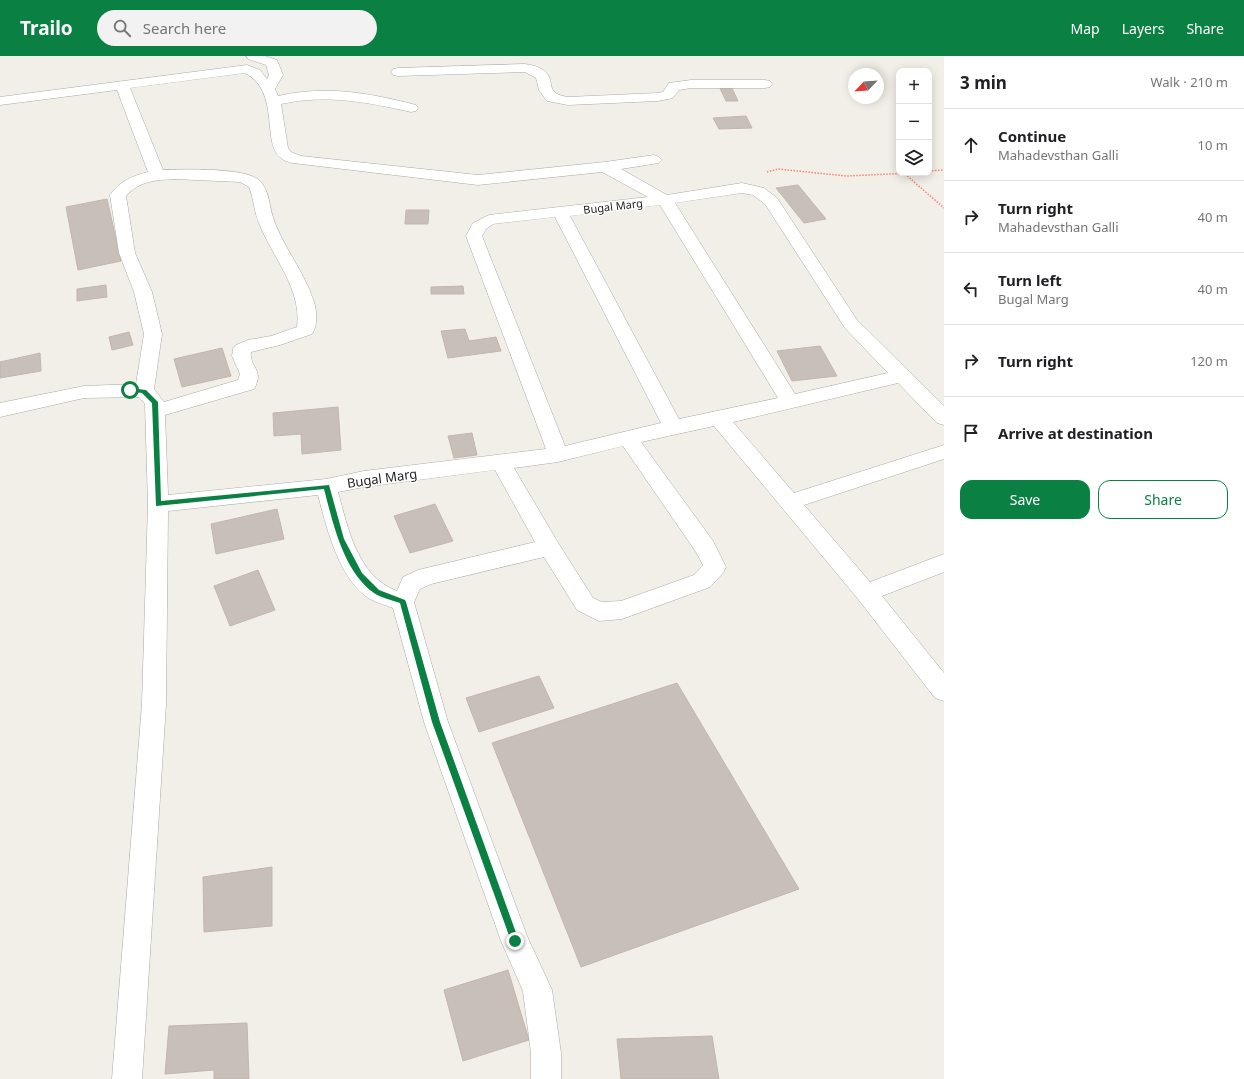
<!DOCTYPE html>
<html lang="en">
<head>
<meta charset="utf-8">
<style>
	body { margin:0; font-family:"Noto Sans",sans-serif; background:#f2f2f2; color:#202124 }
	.controls { position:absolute; right:12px; top:12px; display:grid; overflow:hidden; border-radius:8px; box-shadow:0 2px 10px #0003 }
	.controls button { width:36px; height:36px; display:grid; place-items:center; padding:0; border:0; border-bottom:1px solid #e0e0e0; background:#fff; color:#202124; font:20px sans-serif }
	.compass { position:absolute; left:848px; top:12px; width:36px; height:36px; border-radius:50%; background:#fff; box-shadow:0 2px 10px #0003; rotate:245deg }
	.stop { position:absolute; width:12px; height:12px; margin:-9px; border:3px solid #0b8043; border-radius:50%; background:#fff }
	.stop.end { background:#0b8043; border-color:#fff; box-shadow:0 1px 4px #0008 }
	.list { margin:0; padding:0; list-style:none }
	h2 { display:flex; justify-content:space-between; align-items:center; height:52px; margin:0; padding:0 16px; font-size:17px }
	h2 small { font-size:13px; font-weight:400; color:#757577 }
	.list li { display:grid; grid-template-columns:26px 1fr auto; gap:12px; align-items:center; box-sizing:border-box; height:72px; padding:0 16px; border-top:1px solid #e0e0e0 }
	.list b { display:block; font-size:15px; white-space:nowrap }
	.list p { margin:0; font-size:13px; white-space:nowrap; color:#757577 }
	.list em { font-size:13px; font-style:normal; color:#757577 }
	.actions { display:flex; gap:8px; padding:12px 16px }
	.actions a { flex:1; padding:9px 0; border:1px solid #0b8043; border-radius:12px; text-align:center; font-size:14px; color:#0b8043 }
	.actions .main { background:#0b8043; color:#fff }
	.icon { flex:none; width:22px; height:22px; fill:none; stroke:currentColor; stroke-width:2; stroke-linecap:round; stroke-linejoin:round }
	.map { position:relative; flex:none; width:944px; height:1023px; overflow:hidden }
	header { display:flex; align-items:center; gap:24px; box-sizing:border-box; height:56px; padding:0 20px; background:#0b8043; color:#fff }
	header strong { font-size:19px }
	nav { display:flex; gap:22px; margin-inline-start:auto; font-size:14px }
	.search { width:280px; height:36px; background:#f2f2f2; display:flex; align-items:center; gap:10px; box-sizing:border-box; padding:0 14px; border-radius:22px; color:#757577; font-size:15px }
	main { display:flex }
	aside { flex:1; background:#fff }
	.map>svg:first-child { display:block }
	.building { fill:#c7bfb8; stroke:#c4b6ab }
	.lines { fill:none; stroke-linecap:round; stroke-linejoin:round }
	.street-casing { stroke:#a9a9a9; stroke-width:1 }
	.path { stroke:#fa8072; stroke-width:1.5; stroke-dasharray:1.5 1.5; stroke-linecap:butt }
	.street { fill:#fff; fill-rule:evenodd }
	.route { fill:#0b8043 }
	.labels { text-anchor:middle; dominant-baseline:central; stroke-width:3; stroke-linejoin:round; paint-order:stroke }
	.far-street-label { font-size:11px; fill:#222; stroke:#fff }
	.street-label { font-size:13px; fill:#222; stroke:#fff }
</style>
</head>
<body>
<header>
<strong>Trailo</strong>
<div class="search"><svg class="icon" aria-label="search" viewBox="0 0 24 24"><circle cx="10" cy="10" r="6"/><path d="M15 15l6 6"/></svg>Search here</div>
<nav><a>Map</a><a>Layers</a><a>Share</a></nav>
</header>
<main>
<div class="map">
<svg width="944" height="1023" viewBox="0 0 944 1023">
	<rect width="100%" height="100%" fill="#f2efe9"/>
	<path class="building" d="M719 30H731L738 45H726Z
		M746 60 752 72 719 73 713 62Z
		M798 129 826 163 804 167 776 132Z
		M107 143 121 205 78 214 66 151Z
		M406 154H429L428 168H405Z
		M106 229 107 241 77 245V233Z
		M463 230 464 238H431V231Z
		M465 273 469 285 496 281 501 295 448 302 441 275Z
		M129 276 133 289 112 294 109 281Z
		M820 290 837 320 792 325 777 295Z
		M222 292 231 320 182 331 174 303Z
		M40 297 41 315 0 322V306Z
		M338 351 341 394 302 398 301 378 274 380 273 357Z
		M472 377 477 399 454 402 448 380Z
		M435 448 453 485 410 497 394 460Z
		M277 453 284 483 216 498 211 468Z
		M258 514 275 554 230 570 214 530Z
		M539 620 554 652 479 676 466 642Z
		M677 627 799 833 581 911 492 687Z
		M272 811V870L204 876 203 821Z
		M508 914 529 984 463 1005 444 934Z
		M247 967 249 1023H214V1014L165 1018 169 970Z
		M712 980 719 1023H621L617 983Z"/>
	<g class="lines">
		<g class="street-casing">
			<path id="street" d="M246 0H265L277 4 283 19 275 33 278 40C327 29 369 37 416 49L418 52 416 55 411 56C367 46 326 38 281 48L288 92 291 96 301 100 478 119 605 106 654 99 659 101 662 104 659 107 621 113 667 139 742 127 764 132 777 142 857 264 944 350V369L937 367 898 327 733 366 794 437 944 389V403L804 449 870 526 944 498V516L882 540 944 617V645L935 642 858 543 714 370 641 386 713 485 726 511 723 517 710 531 622 563 599 565 577 554 544 501 431 528 420 533 414 546 448 666 527 880 552 934 561 997V1023H531V997L523 935 501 885 424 666 393 552C386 549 377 547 370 543 339 524 327 473 318 439L168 455 166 648 142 1023H112L142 648 148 448 145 348 139 341 84 342 0 361V347L84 330 136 328 144 278 134 236 119 197 110 139C120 125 132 120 148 116L117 34 0 49V41L247 9 260 14 267 23 269 19 266 9 248 3ZM245 17C281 35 261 88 281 102 284 105 289 106 293 107L478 129 602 116 648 141 489 159 473 167 466 180 546 393 364 415 326 423 168 439 165 359 254 333C265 314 249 311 251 296L280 289 312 278C318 269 317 256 314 246 304 214 281 189 272 158 269 146 268 129 256 122 239 112 184 113 163 114L130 32ZM174 123 240 126 249 131C254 143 254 156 259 167 272 201 302 232 297 271L271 280 248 284 236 289 233 293 232 300 240 318 238 324 164 346 154 333 162 278 152 236 135 197 126 140C139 125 156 124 174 123ZM742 137 753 139 765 148 845 272 888 317 795 338 675 147ZM660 149 778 342 679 363 570 160ZM555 161 661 367 565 390 482 180 486 173 493 168ZM623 390 696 496 703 509 694 519 621 545 602 546 593 542 557 485 514 412 558 406ZM495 414 535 486 418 514 403 521 397 535C357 520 348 472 338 436L364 431Z
				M525 8C531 9 538 10 543 14 558 25 542 37 568 41L658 37 663 36 669 27 691 24H765L770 25 772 28 770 31 765 32H691L679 34 673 42 658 45 568 49 547 45 539 34 536 22 525 16 398 20 393 19 391 16 393 13 398 12Z"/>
		</g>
		<path class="path" d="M929 115 944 114
			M767 116 778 113 846 120 913 117
			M905 118 944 152"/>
		<use href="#street" class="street"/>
	</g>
	<path class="route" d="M130 332 146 334 158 346 161 445 329 429 344 483 362 517 379 534 405 544 406 546 440 666 519 885 518 888 515 889 512 888 511 885 432 666 400 547C392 544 381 542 374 537 343 515 333 467 324 433L156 450 152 347 142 337 128 335V333Z"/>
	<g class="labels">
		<g class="far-street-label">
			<text transform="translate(613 150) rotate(-7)">Bugal Marg</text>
		</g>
		<g class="street-label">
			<text transform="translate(382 422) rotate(-8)">Bugal Marg</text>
		</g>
	</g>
</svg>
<div class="controls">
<button>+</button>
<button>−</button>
<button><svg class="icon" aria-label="layers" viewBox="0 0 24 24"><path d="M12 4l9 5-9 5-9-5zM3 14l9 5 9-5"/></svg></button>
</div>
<svg class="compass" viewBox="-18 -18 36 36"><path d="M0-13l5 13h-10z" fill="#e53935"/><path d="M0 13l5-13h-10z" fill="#757577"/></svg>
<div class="stop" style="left:130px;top:334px"></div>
<div class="stop end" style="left:515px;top:885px"></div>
</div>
<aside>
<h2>3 min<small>Walk · 210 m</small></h2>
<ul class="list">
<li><svg class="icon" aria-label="ahead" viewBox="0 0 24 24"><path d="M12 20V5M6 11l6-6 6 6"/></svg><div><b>Continue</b><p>Mahadevsthan Galli</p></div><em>10 m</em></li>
<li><svg class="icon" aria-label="right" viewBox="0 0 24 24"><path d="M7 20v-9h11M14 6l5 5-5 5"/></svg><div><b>Turn right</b><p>Mahadevsthan Galli</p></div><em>40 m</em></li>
<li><svg class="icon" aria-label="left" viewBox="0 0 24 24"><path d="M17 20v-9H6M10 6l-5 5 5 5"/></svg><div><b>Turn left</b><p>Bugal Marg</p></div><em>40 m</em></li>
<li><svg class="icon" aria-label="right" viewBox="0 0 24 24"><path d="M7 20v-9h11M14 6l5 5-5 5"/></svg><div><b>Turn right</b></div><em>120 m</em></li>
<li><svg class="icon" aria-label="arrive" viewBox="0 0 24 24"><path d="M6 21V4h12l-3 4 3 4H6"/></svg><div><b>Arrive at destination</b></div></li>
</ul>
<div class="actions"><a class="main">Save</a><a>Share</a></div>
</aside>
</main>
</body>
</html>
